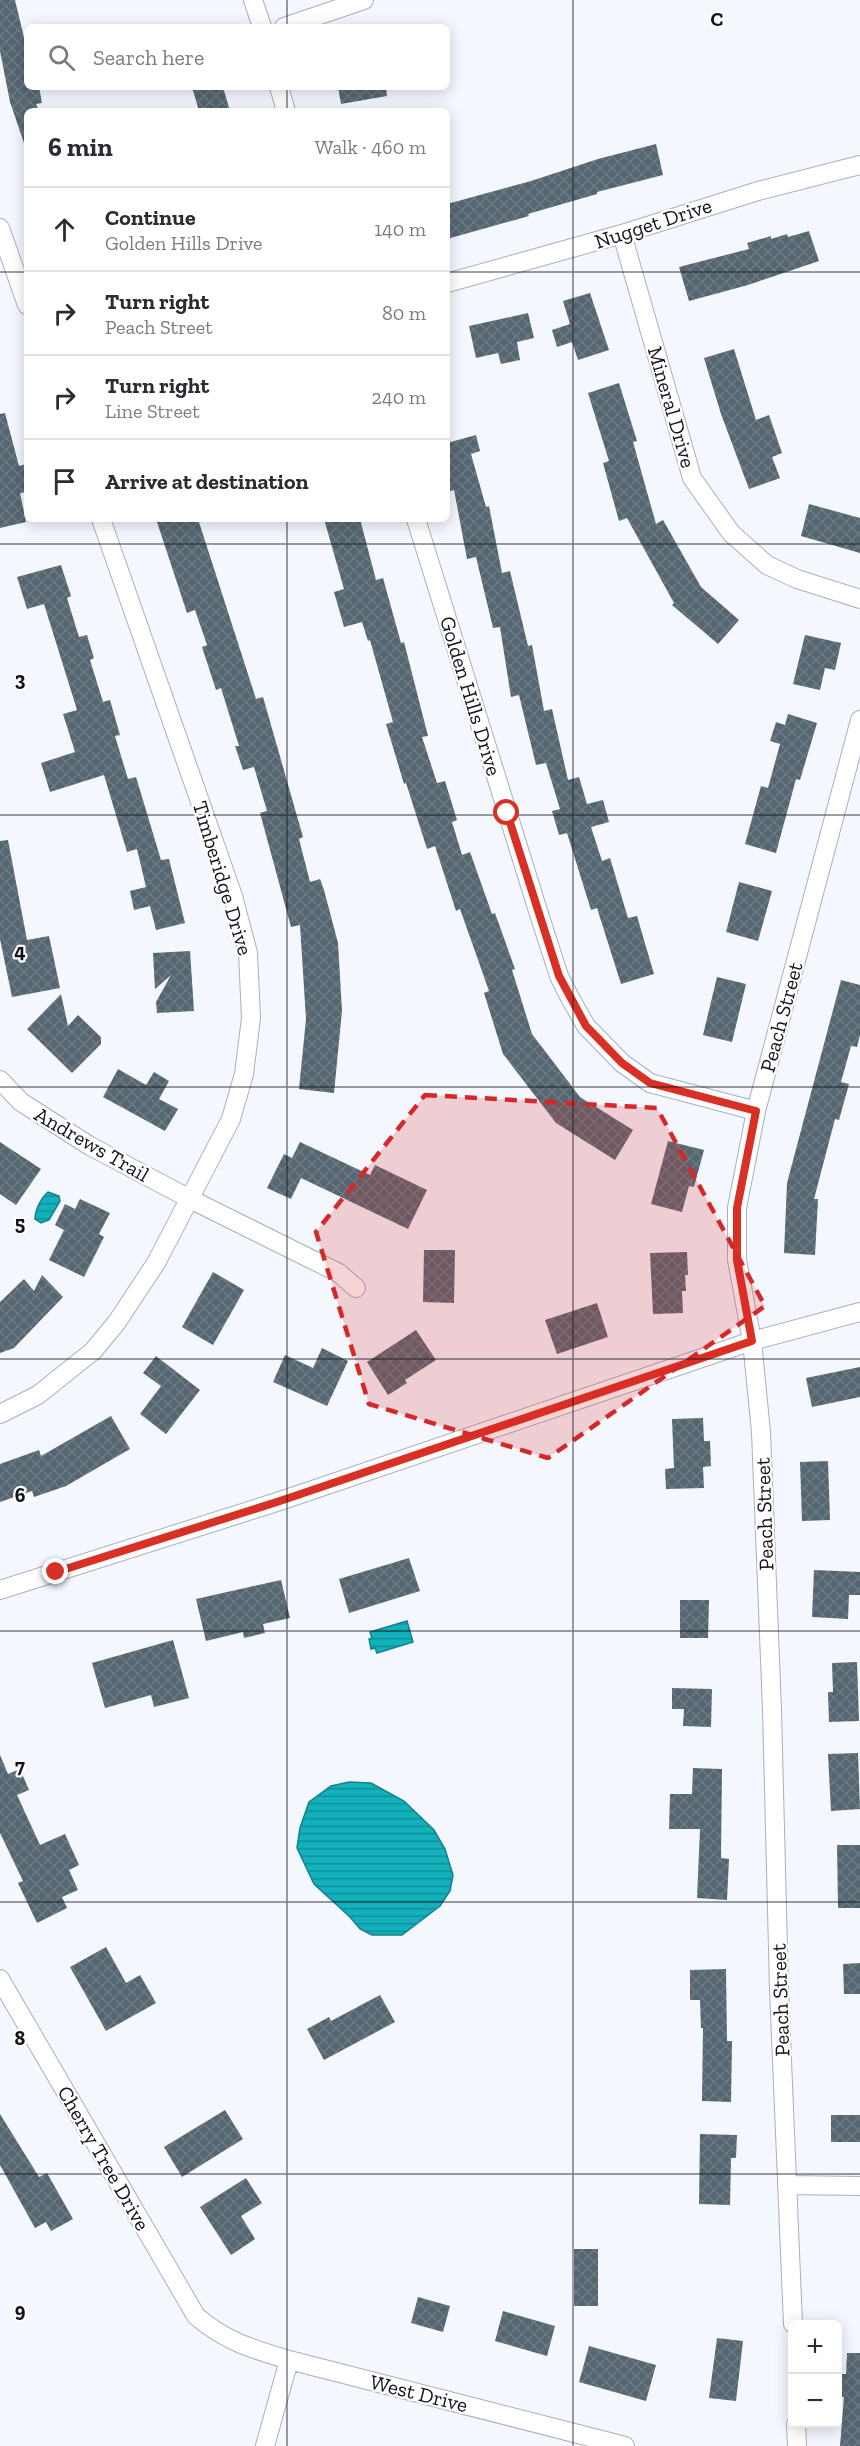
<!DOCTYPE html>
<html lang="en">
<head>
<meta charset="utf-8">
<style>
	body { margin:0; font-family:"Zilla Slab",serif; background:#f7f7f7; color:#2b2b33 }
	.controls { position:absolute; right:18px; bottom:18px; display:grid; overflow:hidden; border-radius:9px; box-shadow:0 3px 15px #0003 }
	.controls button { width:54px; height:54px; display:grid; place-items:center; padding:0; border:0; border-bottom:2px solid #e1e1e2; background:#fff; color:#2b2b33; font:30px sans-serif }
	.stop { position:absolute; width:18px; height:18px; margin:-14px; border:4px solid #d93025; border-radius:50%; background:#fff }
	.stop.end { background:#d93025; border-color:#fff; box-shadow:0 2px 6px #0008 }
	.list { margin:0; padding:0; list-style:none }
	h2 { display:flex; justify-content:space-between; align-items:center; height:78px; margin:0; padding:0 24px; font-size:26px }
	h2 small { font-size:20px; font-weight:400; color:#7c7c81 }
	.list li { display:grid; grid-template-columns:39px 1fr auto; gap:18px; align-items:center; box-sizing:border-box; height:84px; padding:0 24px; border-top:2px solid #e1e1e2 }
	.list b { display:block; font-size:22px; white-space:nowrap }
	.list p { margin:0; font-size:20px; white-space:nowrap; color:#7c7c81 }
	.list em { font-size:20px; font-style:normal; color:#7c7c81 }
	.icon { flex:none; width:33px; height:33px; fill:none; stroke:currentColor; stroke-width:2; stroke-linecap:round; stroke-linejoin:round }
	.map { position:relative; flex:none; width:860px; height:2446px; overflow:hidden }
	.search { position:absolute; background:#fff; box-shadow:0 3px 15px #0003; left:24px; top:24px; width:426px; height:66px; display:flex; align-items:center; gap:15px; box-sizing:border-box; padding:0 21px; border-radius:9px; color:#7c7c81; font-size:22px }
	.panel { position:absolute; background:#fff; box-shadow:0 3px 15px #0003; left:24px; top:108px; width:426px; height:414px; border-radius:9px }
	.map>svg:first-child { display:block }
	.water { fill:url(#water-rules); stroke:#12828b; stroke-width:1.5 }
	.building { fill:url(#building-cross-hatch) }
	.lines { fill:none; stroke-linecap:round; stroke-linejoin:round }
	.minor-casing { stroke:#a9afc1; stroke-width:20 }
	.minor { stroke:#fff; stroke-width:18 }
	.route { stroke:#d93025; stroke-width:8 }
	.marked { fill:#d62828; fill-opacity:0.2; stroke:#d62828; stroke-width:4.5; stroke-dasharray:12 8; stroke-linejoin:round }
	.grid { fill:none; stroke:#12141a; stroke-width:1.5; stroke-opacity:0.55 }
	.labels { text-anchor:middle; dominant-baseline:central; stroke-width:4.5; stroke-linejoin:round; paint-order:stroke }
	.street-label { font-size:21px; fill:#12141a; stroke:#fff }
	.grid-label { font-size:20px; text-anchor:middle; font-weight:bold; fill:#12141a; stroke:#fff; stroke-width:4.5; stroke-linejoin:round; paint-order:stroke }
</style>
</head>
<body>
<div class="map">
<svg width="860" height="2446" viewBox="0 0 860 2446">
	<defs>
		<pattern id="water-rules" width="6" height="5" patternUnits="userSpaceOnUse" patternTransform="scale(1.5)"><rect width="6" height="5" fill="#12b1bb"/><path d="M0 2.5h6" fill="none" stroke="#0f8f97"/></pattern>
		<pattern id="building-cross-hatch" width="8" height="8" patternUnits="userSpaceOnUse" patternTransform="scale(1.5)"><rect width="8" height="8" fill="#556671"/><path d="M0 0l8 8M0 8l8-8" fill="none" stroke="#6e7a83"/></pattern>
	</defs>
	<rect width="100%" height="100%" fill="#f4f7fe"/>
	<path class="water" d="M48 1192 59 1196 60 1201 49 1220 41 1223 35 1219C35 1210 41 1198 48 1192Z
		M407 1621 413 1642 377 1653 375 1648 371 1649 369 1639 372 1638 370 1632Z
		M349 1782 371 1783 404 1801 434 1830 445 1849 453 1875 450 1891 440 1906 402 1935H372L360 1929 350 1917 314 1884 297 1848 300 1828 309 1802 331 1786Z"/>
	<path class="building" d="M0 0H15L27 50V87H39L42 103 36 104 39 111H27V143H24L10 102 0 51Z
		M192 87H223L230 111H199Z
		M338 87H386L387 96 341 104Z
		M656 144 663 175 597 192V194L528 214 529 216 447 239V204L531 181 598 159Z
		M809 231 819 261 748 285 689 301 679 267 749 249 747 243 771 236V239L787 234 788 237Z
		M590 293 609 350 578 360 572 342 557 347 552 330 570 324 563 301Z
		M528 313 534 338 517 342 520 360 501 364 498 353 476 358 469 326Z
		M734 349 756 420 769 415 782 453 772 457 780 478 749 489 721 414 704 358Z
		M619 383 637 441 633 442 656 524 663 520 701 587 739 620 718 644 672 605 674 603 627 518 619 521 603 463 609 461 588 393Z
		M5 413 19 466 27 464V492L20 493 26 522 0 528V414Z
		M476 435 480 451 471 454 486 507 489 506 502 573 510 571 528 646 532 645 544 711 552 709 568 780 579 777 587 804 603 800 609 822 591 827 602 861 610 858 628 918 637 916 654 974 621 984 597 908 591 910 567 833 559 835 552 811 560 809 546 763 536 765 519 695 511 697 500 627 493 628 476 557 467 559 454 490 447 492V443Z
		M809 504 860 518V553L801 536Z
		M156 519H198L256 699 263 697 303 837 299 839 310 882 320 879 324 890 338 943 342 1011 334 1093 299 1089 306 1019 300 925 291 927 260 813 267 811 254 767 243 770 235 746H239L221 688 216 690 202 647 207 645 195 610 187 613Z
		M324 519H360L376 580 383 578 401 643 404 642 428 736 422 737 437 783 445 781 457 820 452 822 462 855 470 852 492 914 495 913 515 969 512 970 532 1034 580 1097 633 1130 615 1160 556 1123 503 1054 484 993 489 991 460 909 456 911 435 846 427 849 406 783 404 784 386 724 393 722 370 640 368 641 362 622 344 627 334 592 344 589Z
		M61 565 71 596 67 598 79 637 87 635 94 658 90 660 103 702 110 700 120 735 115 736 128 779 136 777 161 860 169 859 185 923 156 930 150 906 134 910 130 891 146 887 137 849 127 852 104 775 50 792 41 763 75 752 63 714 77 710 44 604 27 609 17 577Z
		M805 635 841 643 835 670 825 668 820 690 793 684Z
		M788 714 817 723 800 780 796 779 776 853 745 844 761 786 768 788 780 744 770 741 776 722 785 725Z
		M8 840 27 940 49 936 60 988 12 997 0 939V841Z
		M739 882 772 891 758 941 726 932Z
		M190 951 194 1011 157 1013 156 1002 171 975 155 989 153 953Z
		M717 977 746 984 732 1042 703 1035Z
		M841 980 860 985V1035L857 1047 851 1046 841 1082 849 1084 839 1120 835 1119 814 1199H818L815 1255 784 1253 787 1183Z
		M61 994 68 1026 78 1015 101 1037V1044L72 1073 27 1029Z
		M118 1069 146 1085 154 1072 169 1081 159 1099 178 1109 165 1131 103 1097Z
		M668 1141 704 1150 694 1187 689 1186 682 1212 651 1204Z
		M0 1142 41 1169 16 1205 0 1194Z
		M300 1142 370 1175 375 1165 427 1190 408 1229 301 1178 291 1199 267 1188 284 1154 292 1158Z
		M80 1199 110 1213 99 1234 104 1237 84 1277 49 1260 64 1230 55 1225 65 1204 75 1209Z
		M424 1250H455L454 1303 423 1302Z
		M687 1252 688 1275H685L686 1291H682L683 1313 653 1314 650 1253Z
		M213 1272 244 1290 213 1345 182 1327Z
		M42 1275 63 1297 14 1348 0 1353V1302L24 1279 34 1291Z
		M597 1303 608 1337 557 1354 545 1320Z
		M416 1330 436 1360 405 1380 407 1383 388 1395 367 1362Z
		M322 1348 348 1361 327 1406 273 1382 285 1355 313 1368Z
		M156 1356 200 1390 166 1434 140 1414 161 1386 143 1373Z
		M860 1367V1397L812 1407 806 1378Z
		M111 1416 130 1449 66 1486 34 1497 32 1491 0 1502V1464L39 1450 41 1456Z
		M703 1418 704 1441H710L711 1466 703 1467 704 1488 666 1489 665 1469 674 1468 672 1419Z
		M828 1461 830 1520 802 1521 800 1462Z
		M409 1558 420 1591 349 1613 339 1579Z
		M814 1570 860 1572V1595H849L848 1619 812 1617Z
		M281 1580 290 1618 263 1624 265 1633 244 1638 243 1632 206 1641 196 1599Z
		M680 1600H709L708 1638H680Z
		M173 1640 189 1698 154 1707 151 1695 105 1708 92 1663Z
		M857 1662 859 1721 829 1722 828 1692H833L832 1663Z
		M672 1688 712 1689 711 1727 683 1726 684 1709H672Z
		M858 1753 860 1809 831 1811 828 1754Z
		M0 1755 8 1774 20 1769 29 1790 17 1795 40 1845 65 1834 79 1865 69 1870 78 1890 62 1897 67 1908 37 1923 18 1883 23 1881 0 1833Z
		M693 1768 722 1769 721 1858 729 1859 727 1900 697 1898 700 1829H669L670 1794H692Z
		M837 1845H860V1908H838Z
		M106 1947 126 1983 140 1975 156 2003 106 2031 70 1967Z
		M860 1963V1994H844L843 1964Z
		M726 1969 727 2041H732L731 2102 702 2101 703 2028H701L700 2000H690V1970Z
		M380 1995 395 2022 324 2060 307 2029 329 2017 331 2021Z
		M225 2110 243 2139 182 2177 164 2147Z
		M0 2114 39 2177 47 2173 73 2219 51 2231 46 2222 35 2228 0 2165Z
		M831 2115H860V2142H831Z
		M700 2134 737 2135 736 2158H731L730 2205 699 2204Z
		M246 2178 262 2203 241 2216 255 2239 231 2255 200 2207Z
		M574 2249H598V2306H574Z
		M418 2297 450 2306 443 2332 411 2323Z
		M503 2311 555 2326 547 2356 495 2341Z
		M717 2338 743 2341 736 2401 709 2398Z
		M589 2346 656 2365 646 2401 579 2382Z
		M847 2353H860V2446H840L844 2397H837L838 2374H846Z"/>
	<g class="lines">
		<g class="minor-casing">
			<path id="minor" d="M253 0 262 27
				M284 27 364 0
				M279 87 286 111
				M0 228 27 305
				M622 234 692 478 731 533 767 565 797 579 860 599
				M447 283 622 234 758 191 860 165
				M416 519 539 914 559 976 570 998 586 1026 622 1063 650 1083 756 1111
				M0 1080 21 1102 90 1146 190 1199 339 1273 356 1288
				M0 1414 38 1395 93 1351 117 1322 156 1263 231 1119 244 1074 251 1018 248 953 233 896 101 519
				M0 1590 280 1501 752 1341 860 1312
				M0 1979 196 2316C225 2341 252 2349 289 2360L625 2446
				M787 2185 860 2186
				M793 2324 779 1989 772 1710 761 1432 752 1341 737 1260V1208L756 1111 860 720
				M796 2424 797 2446
				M265 2446 289 2360"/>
		</g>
		<use href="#minor" class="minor"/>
	</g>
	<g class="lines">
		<path class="route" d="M56 1572 280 1501 752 1341 737 1260V1208L756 1111 650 1083 622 1063 586 1026 559 976 507 813"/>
	</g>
	<path class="marked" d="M425 1095 657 1108 765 1306 548 1458 369 1404 316 1232Z"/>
	<path class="grid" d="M287 0V27M573 0V2446M287 87V111M0 272H27M447 272H860M287 519V2446M0 544H860M0 815H860M0 1087H860M0 1359H860M0 1631H860M0 1902H860M0 2174H860"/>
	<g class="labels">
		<g class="street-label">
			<text transform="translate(653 223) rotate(-18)">Nugget Drive</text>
			<text transform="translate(672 407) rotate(74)">Mineral Drive</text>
			<text transform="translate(471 696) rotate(73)">Golden Hills Drive</text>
			<text transform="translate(223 878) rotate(73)">Timberidge Drive</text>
			<text transform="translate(781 1017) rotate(-75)">Peach Street</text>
			<text transform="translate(92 1144) rotate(30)">Andrews Trail</text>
			<text transform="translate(764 1514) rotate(-92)">Peach Street</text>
			<text transform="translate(780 2000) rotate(-92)">Peach Street</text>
			<text transform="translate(104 2158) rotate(60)">Cherry Tree Drive</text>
			<text transform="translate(419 2393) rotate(14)">West Drive</text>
		</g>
	</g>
	<g class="grid-label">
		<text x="717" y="26">C</text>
		<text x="20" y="686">3</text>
		<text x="20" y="958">4</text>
		<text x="20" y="1230">5</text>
		<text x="20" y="1502">6</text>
		<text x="20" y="1773">7</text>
		<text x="20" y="2045">8</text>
		<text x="20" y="2317">9</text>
	</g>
</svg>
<div class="controls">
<button>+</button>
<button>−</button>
</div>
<div class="stop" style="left:507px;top:813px"></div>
<div class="stop end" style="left:56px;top:1572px"></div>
<div class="search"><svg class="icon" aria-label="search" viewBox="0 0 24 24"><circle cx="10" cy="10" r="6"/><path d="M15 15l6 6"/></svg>Search here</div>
<section class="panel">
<h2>6 min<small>Walk · 460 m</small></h2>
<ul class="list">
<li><svg class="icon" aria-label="ahead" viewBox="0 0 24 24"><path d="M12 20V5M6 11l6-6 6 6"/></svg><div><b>Continue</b><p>Golden Hills Drive</p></div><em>140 m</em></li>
<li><svg class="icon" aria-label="right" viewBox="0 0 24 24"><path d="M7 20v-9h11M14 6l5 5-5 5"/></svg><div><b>Turn right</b><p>Peach Street</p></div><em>80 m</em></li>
<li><svg class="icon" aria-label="right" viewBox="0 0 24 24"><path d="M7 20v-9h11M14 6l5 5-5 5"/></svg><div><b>Turn right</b><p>Line Street</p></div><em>240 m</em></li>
<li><svg class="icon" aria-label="arrive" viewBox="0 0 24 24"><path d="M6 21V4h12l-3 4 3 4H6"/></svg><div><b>Arrive at destination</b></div></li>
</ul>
</section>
</div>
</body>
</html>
